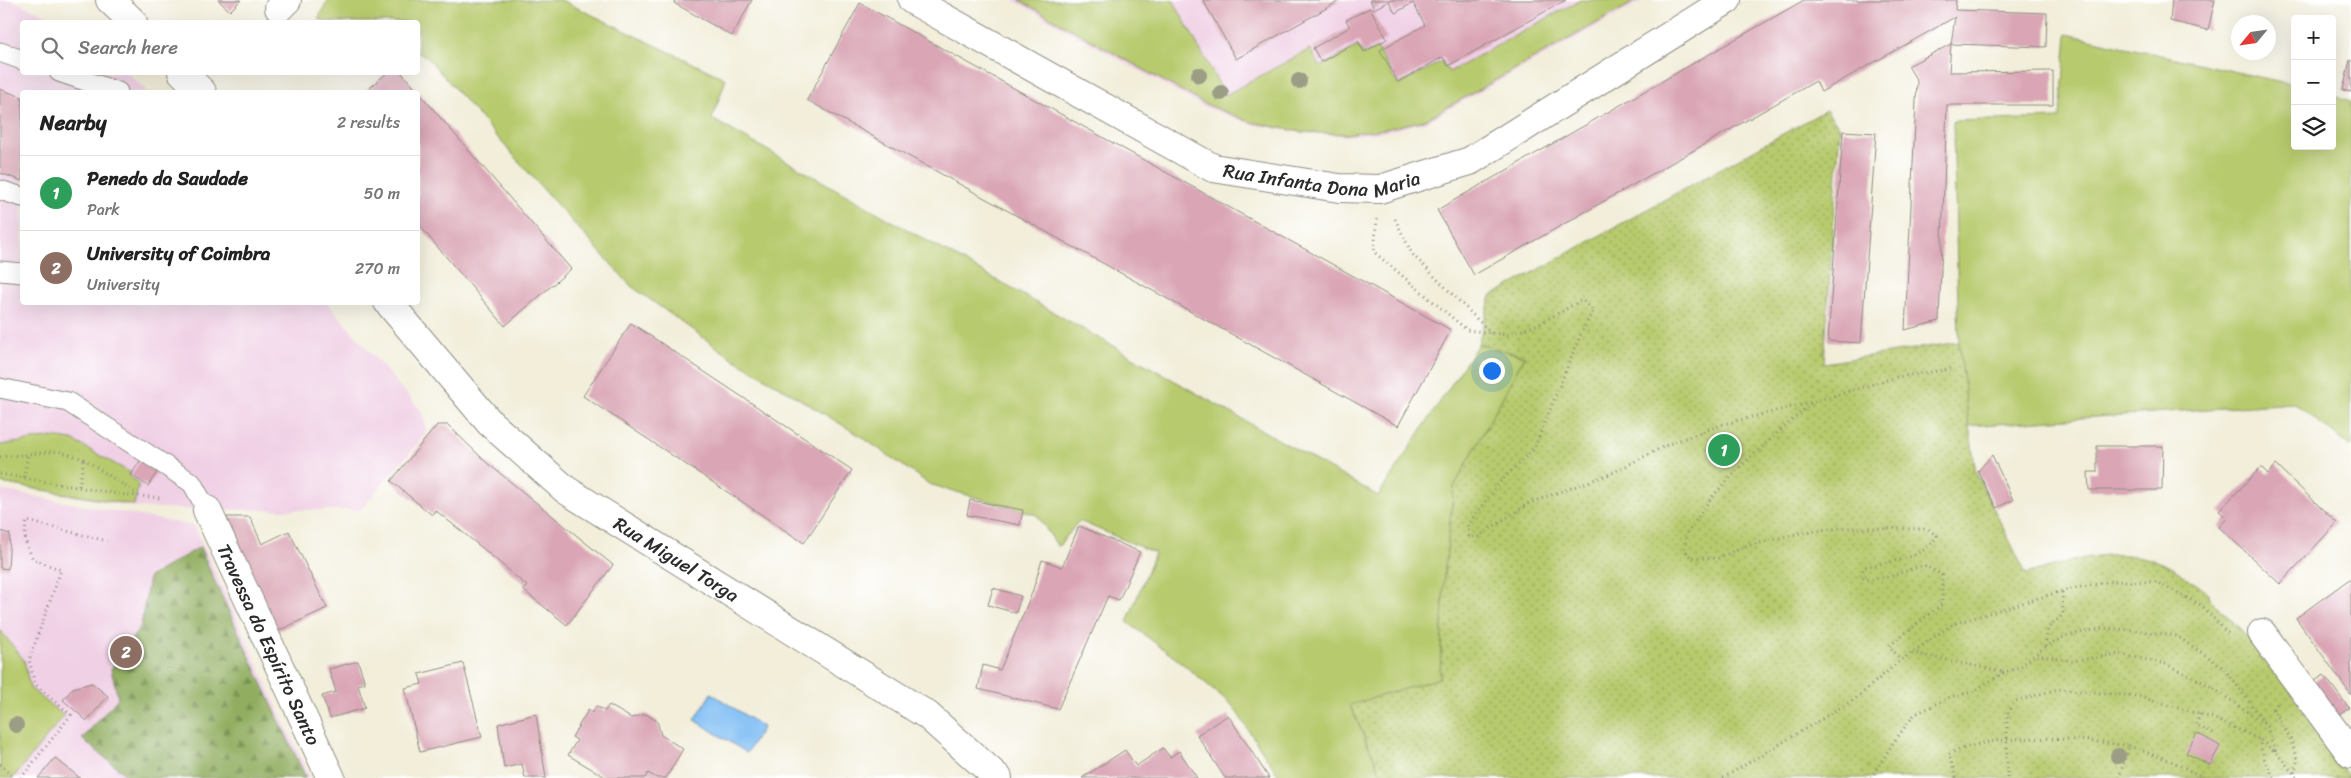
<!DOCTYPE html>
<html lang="en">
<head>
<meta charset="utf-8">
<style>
	body { margin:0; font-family:Sriracha,sans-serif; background:#f2f2f2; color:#222 }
	.controls { position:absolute; right:15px; top:15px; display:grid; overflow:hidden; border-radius:5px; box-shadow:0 5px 20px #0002 }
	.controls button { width:45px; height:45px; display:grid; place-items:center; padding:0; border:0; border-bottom:1px solid #e0e0e0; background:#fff; color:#222; font:25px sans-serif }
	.compass { position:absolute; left:2231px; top:15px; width:45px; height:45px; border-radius:50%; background:#fff; box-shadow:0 5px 20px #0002; rotate:241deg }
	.you { position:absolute; left:1491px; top:370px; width:18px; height:18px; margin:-12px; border:4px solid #fff; border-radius:50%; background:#1a73e8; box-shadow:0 0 0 8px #1a73e833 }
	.badge { display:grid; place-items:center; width:32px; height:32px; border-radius:50%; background:#d93025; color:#fff; font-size:16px; font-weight:700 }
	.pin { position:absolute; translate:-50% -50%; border:2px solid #fff; box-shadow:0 1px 5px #0006 }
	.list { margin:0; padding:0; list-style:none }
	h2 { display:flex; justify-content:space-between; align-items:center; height:65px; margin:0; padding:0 20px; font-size:21px }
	h2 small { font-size:16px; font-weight:400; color:#767676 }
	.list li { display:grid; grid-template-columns:32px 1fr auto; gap:15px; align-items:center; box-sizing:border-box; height:75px; padding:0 20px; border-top:1px solid #e0e0e0 }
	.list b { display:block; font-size:19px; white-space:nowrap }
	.list p { margin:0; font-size:16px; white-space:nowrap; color:#767676 }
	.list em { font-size:16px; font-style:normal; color:#767676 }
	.icon { flex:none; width:28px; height:28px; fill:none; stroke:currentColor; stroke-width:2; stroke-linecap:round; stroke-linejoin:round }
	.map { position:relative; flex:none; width:2351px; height:778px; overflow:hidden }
	.search { position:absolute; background:#fff; box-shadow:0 5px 20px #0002; left:20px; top:20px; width:400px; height:55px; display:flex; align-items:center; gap:12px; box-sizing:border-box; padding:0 18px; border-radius:5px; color:#767676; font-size:19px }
	.panel { position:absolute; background:#fff; box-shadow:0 5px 20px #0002; left:20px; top:90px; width:400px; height:215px; border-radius:5px }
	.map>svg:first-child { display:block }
	.built { fill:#f0d0e5 }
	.green { fill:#b7ca6d; stroke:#717a4c }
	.forest { fill:url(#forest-firs); stroke:#5e6c46 }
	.park { fill:url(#park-dots); stroke:#717a4c }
	.water { fill:#80bef4; stroke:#567490 }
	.building { fill:#daa6b6 }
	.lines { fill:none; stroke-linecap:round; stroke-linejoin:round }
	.lane-casing { stroke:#8e8c82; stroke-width:21 }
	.street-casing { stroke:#8e8c82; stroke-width:30 }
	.secondary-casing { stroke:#8e8c82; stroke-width:30 }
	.path { stroke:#8e8c82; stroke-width:3; stroke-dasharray:1 4; stroke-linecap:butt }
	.lane { stroke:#fff; stroke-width:19 }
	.street { stroke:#fff; stroke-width:28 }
	.secondary { stroke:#fff; stroke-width:28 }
	.tree { fill:#9c9d85 }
	.labels { text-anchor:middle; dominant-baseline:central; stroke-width:4; stroke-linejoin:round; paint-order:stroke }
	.street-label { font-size:19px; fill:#2b2b2b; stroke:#fff }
</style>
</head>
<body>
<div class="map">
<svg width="2351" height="778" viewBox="0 0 2351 778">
	<defs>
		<pattern id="forest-firs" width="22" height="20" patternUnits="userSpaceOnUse" patternTransform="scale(1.25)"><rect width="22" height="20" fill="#91ae60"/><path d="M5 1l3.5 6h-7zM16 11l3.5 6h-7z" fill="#778e4f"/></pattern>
		<pattern id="park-dots" width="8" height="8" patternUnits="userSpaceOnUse" patternTransform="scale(1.25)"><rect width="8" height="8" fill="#b7ca6d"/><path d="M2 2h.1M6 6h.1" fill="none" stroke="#95a45a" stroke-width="1.8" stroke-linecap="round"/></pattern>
	</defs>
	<rect width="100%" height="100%" fill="#fff"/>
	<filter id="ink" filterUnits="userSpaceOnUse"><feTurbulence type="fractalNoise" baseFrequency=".02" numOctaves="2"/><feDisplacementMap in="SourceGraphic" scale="10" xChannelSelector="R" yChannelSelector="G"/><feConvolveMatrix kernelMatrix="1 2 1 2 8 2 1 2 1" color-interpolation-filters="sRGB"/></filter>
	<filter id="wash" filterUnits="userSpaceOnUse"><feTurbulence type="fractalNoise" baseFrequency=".0096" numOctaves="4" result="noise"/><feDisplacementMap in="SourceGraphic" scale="20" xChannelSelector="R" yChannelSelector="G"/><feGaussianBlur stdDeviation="1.12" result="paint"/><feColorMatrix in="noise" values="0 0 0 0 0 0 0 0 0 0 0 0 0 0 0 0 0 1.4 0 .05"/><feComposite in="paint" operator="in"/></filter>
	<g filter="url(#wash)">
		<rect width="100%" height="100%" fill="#f2eeda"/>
		<path class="built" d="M0 0H11L62 22H22V72L128 73 147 92H22V302L327 303 424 414 426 434 360 510H207L134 507 0 483Z
			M1013 0H1644L1426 122 1385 132 1345 136 1301 133 1250 124 1202 106Z
			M0 490 194 526 310 778H0Z"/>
		<path class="green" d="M328 0H561L726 79 712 119 1378 496 1478 344 1525 356 1454 487 1444 577 1440 678 1350 706 1383 778H1280L1232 705 1178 660 1127 622 1155 553 1079 521 1058 547 1037 515 929 484 862 437 729 356 631 286 550 197 426 56 418 53V22H330L318 19Z
			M1019 0H1173L1225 95 1310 49 1320 67 1358 46 1364 55 1377 48 1398 85 1442 61 1449 72 1580 0H1638L1425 120 1385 129 1346 134 1301 132 1250 122 1203 103Z
			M2067 34 2295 85V146H2332V94L2351 101V447L2294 403 1969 426 1959 342 1953 121 2060 118Z
			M53 437 72 440 131 473 129 476 139 483 134 505 0 483V445Z
			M0 630 24 660 30 688 64 716 13 778H0Z"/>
		<path class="forest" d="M200 547 211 573 306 778H130L82 739 118 698 111 669 141 626 149 577Z"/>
		<path class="park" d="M1826 110 1840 128 1824 363 1959 342 1969 426 1976 473 2026 574C2071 561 2110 546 2157 561 2176 568 2193 582 2209 593L2210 599C2234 623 2259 646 2278 673 2303 707 2325 744 2350 778H1383L1350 705 1440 678 1444 577 1454 487 1525 356 1478 344 1491 296Z"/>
		<path class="water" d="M711 693 763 727 747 753 695 720Z"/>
		<g id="blocks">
			<path class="building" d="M218 0H241L230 11Z
				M675 0H752L732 36 674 3Z
				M1203 0H1341L1236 59Z
				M1370 0H1566L1448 66 1443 57 1398 82 1380 50 1425 25 1413 3 1395 13 1389 1 1374 9Z
				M1804 0H1956L1955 10 2047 13 2046 47 1951 44 1955 17 1821 92 1816 81 1474 275 1437 210Z
				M2172 0H2215L2208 30 2170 21Z
				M860 3 1451 330 1398 426 807 100Z
				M1370 8 1387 39 1364 52 1358 41 1321 62 1313 48 1350 27 1346 20Z
				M1951 44 1949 72 2053 71V105H1947L1939 321 1905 330 1917 81 1908 66Z
				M2350 60H2351V92L2343 90Z
				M388 72H401L571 269 505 326 418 224V92H365Z
				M0 89 22 97V181L0 173Z
				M1843 131 1876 133 1861 343 1828 341Z
				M631 323 852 470 804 543 583 396Z
				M437 425H448L486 462 613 565 567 625 523 590 527 586 486 551 435 510 432 515 391 481Z
				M2097 446H2163L2162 490H2089L2088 472H2097Z
				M1992 455 2013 500 1996 508 1978 471Z
				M140 461 157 472 148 486 131 475Z
				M2276 465 2337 523 2280 584 2219 527 2227 518 2219 511 2261 467 2268 474Z
				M970 500 1023 510 1020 525 967 515Z
				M226 517H250L262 544 289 531 327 608 278 631Z
				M1079 526 1140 552 1119 600 1108 596 1058 709 978 689 983 665 1000 670 1032 593 1042 560 1062 567Z
				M0 531 10 534 8 569 0 568Z
				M2351 578V695L2296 618Z
				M993 588 1021 596 1016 613 988 605Z
				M358 661 365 683 358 685 365 708 330 718 322 696 336 692 329 669Z
				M463 663 482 737 420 752 405 688 422 684 419 674Z
				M2324 675 2349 708 2333 719 2309 685Z
				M92 683 108 696 87 721 63 700 73 688Z
				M609 705 631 718 646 714 657 721 661 735 683 749 666 778H657L648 773 645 778H607L568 755 577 740 572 737 588 710 592 713 596 706 605 711Z
				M536 714 546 778H525L522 764 504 768 498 724Z
				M1228 715 1269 778H1225L1197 735Z
				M2197 733 2220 746 2210 765 2186 753Z
				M1163 748 1170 757 1179 751 1197 778H1082L1125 750 1136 766Z
				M55 758 80 778H38Z"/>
		</g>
	</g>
	<g filter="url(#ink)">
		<use href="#blocks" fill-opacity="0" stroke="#8e8c82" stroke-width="1"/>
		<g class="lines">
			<g class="lane-casing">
				<path id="lane" d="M0 52 22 60
					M59 72 118 92
					M0 190 22 197
					M0 271 22 273
					M0 388 68 402 192 483 207 510"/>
			</g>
			<g class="street-casing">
				<g id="street">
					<path id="s1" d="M912 0 1213 168 1339 188 1380 189 1470 161 1727 0"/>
					<path d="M279 8 287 0"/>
					<path id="s2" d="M207 510 331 778"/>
					<path d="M2262 633 2351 754"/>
				</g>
			</g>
			<g class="secondary-casing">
				<g id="secondary">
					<path d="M110 0 133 22"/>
					<path d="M182 72 202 92"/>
					<path id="s3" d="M388 302 490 423 566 490 927 715 998 778"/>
				</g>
			</g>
			<path class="path" d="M1377 219 1374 252 1467 330 1509 335 1539 324 1582 300 1593 311 1580 336 1534 449 1501 481 1468 524 1469 536 1478 537 1529 503 1610 474 1669 444 1724 424 1812 402 1897 377 1951 369
				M1395 219 1412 254 1491 333
				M1811 403 1745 462 1711 498 1687 533 1684 549 1691 558H1718L1743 547 1800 533 1840 528 1928 529 1937 536C1923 560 1890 561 1865 567L1860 576 1866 580 1889 577 1924 565 1942 575V604L1889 646 1901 660
				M0 457 59 451 84 459 137 494
				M0 474 118 494 162 498
				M24 477 28 454
				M79 486 84 459
				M2045 646 2048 628 2063 615 2062 591
				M1912 653 2004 672
				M2037 655 2072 661 2119 654 2166 664 2210 686 2266 725 2276 752
				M2276 704 2273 709 2289 736 2298 759 2294 773
				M2200 714 2196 725 2213 734
				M2259 739 2265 761 2274 778
				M2129 746 2171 761 2205 778
				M0 764 14 778
				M21 778 71 715 35 684 29 660 61 570 33 559C26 546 23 536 27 521L107 541
				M1723 778 1855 699 1901 660 1953 624 2062 591 2112 581 2156 582 2201 605 2230 636
				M1871 778 1893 743 1914 715 1950 697 1972 692 2005 672 2020 667 2044 647 2066 636 2103 628 2134 630 2177 636 2224 668 2266 725
				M1956 778 1949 754C1997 731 2077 738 2129 746L2119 778
				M2007 778V714L2016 701 2058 689 2137 696 2213 718 2259 739 2276 752 2297 778"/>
			<use href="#lane" class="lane"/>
			<use href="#street" class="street"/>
			<use href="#secondary" class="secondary"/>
		</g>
		<g class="tree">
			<circle cx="1199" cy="75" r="8"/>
			<circle cx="1299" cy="81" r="8"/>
			<circle cx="1221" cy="93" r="8"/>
			<circle cx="16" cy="725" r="8"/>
			<circle cx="2118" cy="756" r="8"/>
		</g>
	</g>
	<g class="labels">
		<g class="street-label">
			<text stroke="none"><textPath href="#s1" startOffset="455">Rua Infanta Dona Maria</textPath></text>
			<text stroke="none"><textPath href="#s3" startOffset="390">Rua Miguel Torga</textPath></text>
			<text stroke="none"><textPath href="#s2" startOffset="148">Travessa do Espírito Santo</textPath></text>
		</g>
	</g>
</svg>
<div class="controls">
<button>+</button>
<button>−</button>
<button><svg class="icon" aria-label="layers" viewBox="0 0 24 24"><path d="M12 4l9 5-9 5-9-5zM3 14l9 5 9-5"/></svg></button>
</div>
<svg class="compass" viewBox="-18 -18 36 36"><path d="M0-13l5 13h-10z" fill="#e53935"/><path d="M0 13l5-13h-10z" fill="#767676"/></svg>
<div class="you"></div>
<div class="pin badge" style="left:1724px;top:450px;background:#2e9e5b">1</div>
<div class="pin badge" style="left:126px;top:652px;background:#8d6e63">2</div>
<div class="search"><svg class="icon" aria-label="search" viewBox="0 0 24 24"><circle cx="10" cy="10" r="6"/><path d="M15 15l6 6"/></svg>Search here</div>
<section class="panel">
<h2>Nearby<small>2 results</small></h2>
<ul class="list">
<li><span class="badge" style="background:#2e9e5b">1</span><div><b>Penedo da Saudade</b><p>Park</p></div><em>50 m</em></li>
<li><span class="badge" style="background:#8d6e63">2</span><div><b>University of Coimbra</b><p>University</p></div><em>270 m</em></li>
</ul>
</section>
</div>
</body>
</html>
